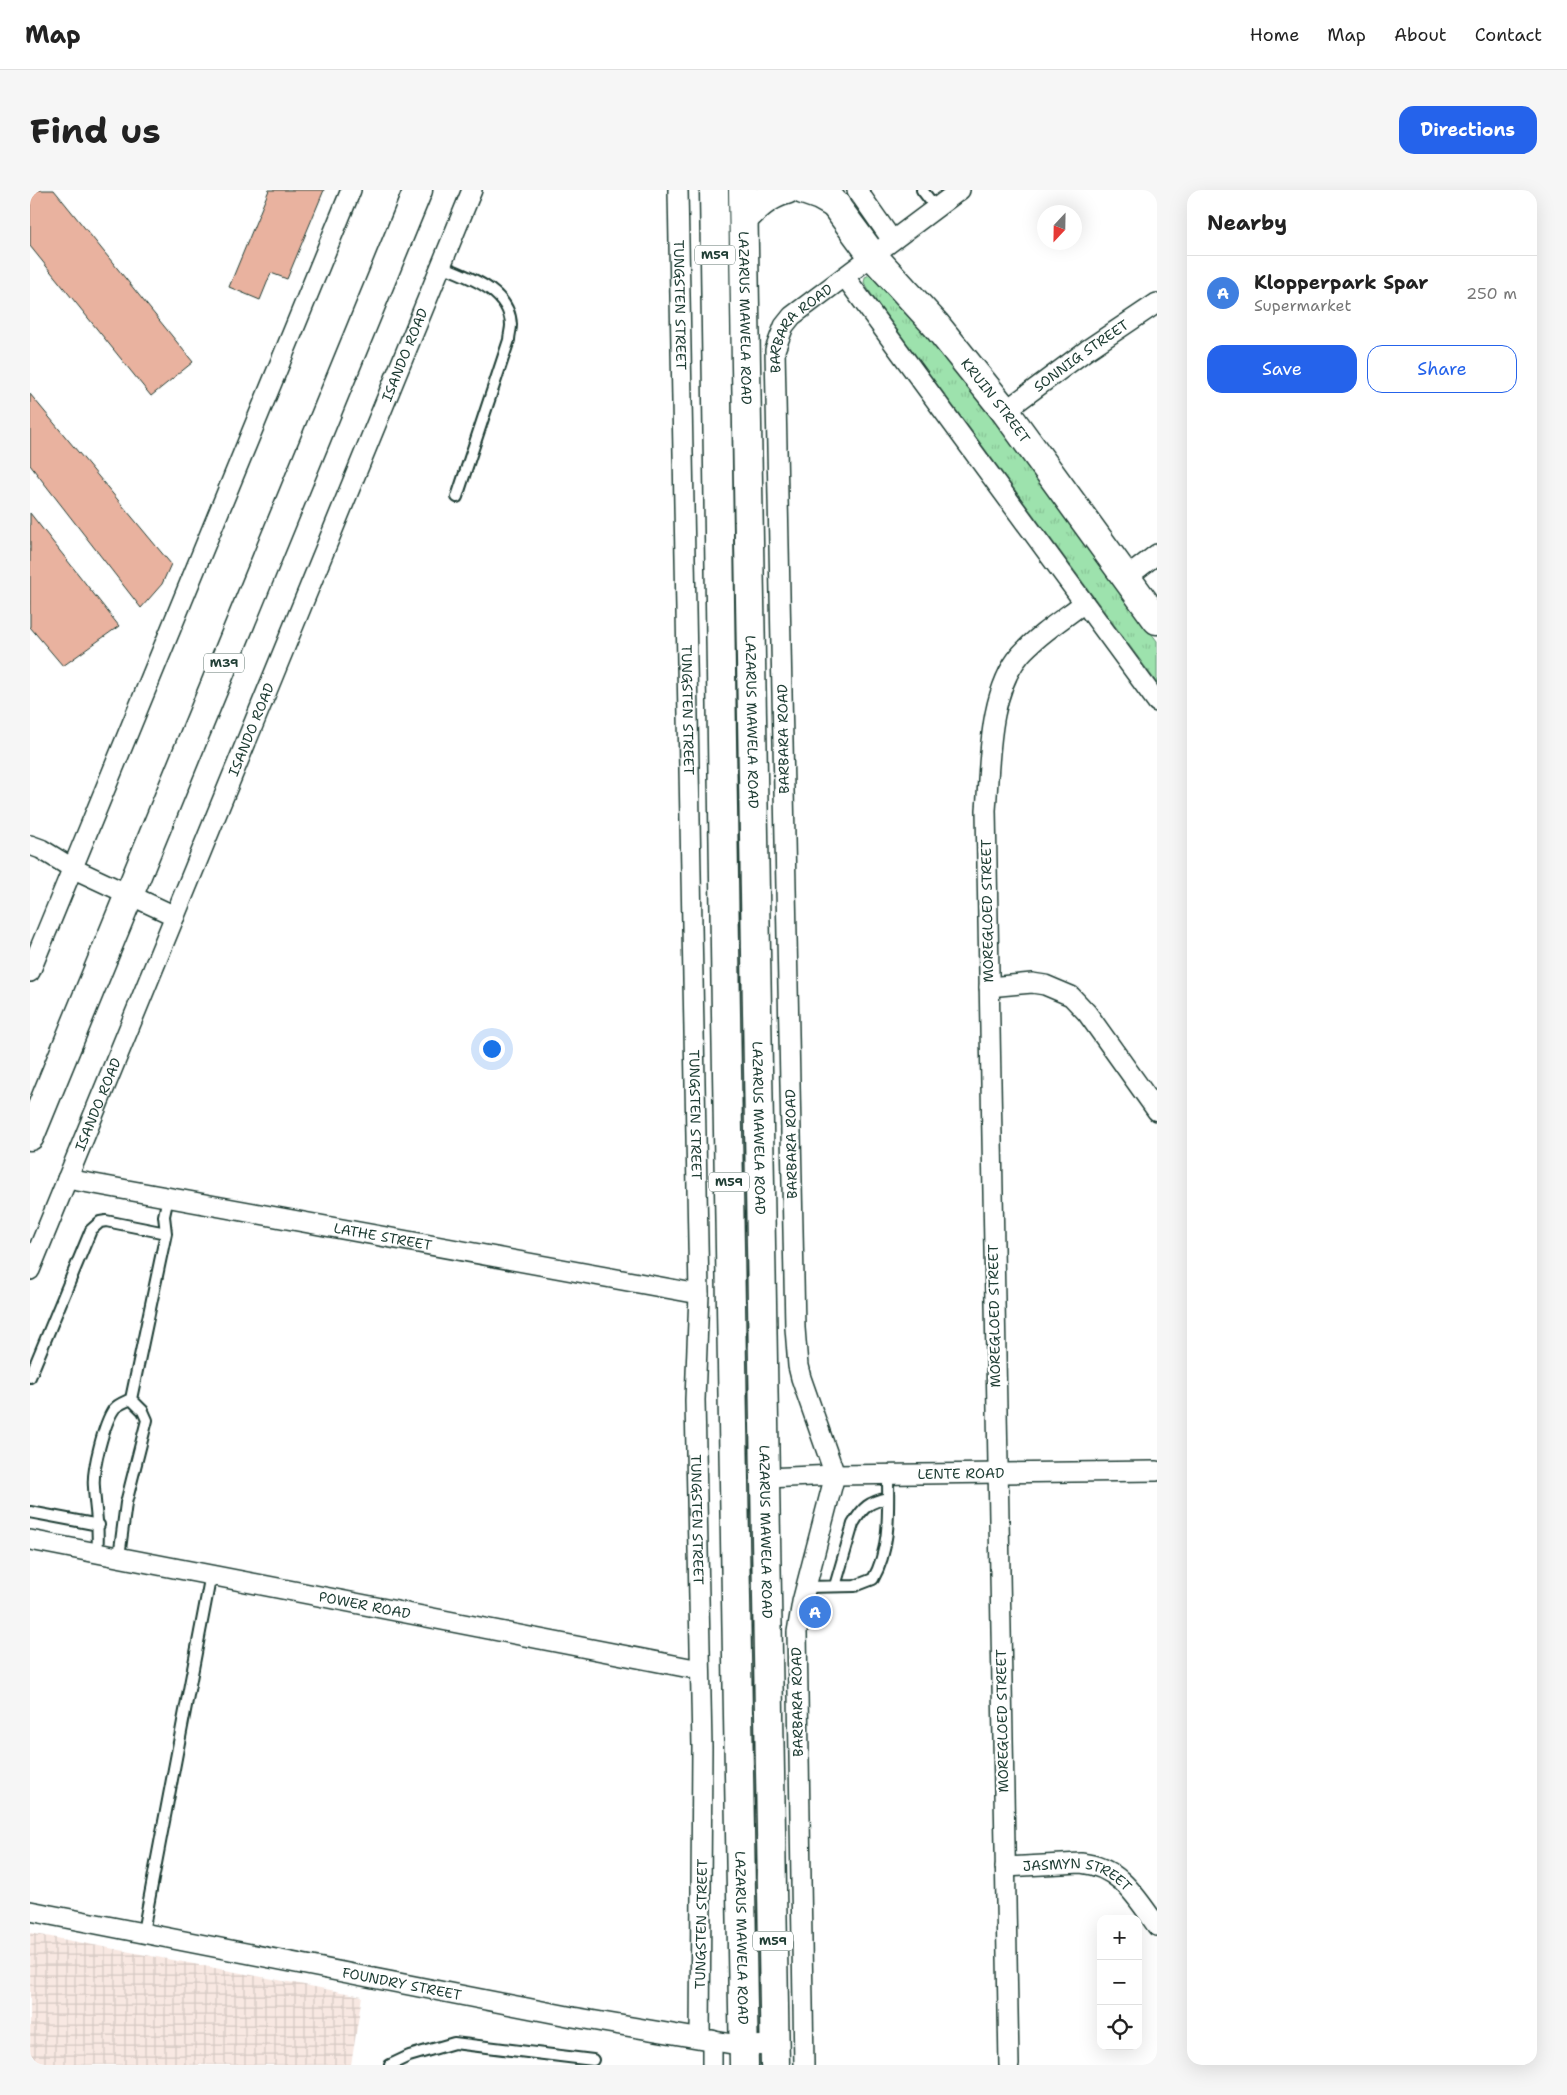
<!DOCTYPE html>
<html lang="en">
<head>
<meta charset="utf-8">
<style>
	body { margin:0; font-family:"Shantell Sans",sans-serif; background:#f6f6f6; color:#222 }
	.controls { position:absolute; right:15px; bottom:15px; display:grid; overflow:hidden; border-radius:10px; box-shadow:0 5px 20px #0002 }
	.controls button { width:45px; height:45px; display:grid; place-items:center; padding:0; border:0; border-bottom:1px solid #e0e0e0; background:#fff; color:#222; font:25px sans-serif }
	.compass { position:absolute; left:1007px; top:15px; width:45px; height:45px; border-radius:50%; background:#fff; box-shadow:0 5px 20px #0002; rotate:202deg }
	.you { position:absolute; left:461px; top:858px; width:18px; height:18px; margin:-12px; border:4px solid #fff; border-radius:50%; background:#1a73e8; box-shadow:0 0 0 8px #1a73e833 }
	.badge { display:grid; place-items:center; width:32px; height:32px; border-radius:50%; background:#2563eb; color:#fff; font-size:16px; font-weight:700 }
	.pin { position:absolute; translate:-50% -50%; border:2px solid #fff; box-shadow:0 1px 5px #0006 }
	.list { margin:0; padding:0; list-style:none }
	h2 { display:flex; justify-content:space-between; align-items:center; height:65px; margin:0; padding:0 20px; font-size:21px }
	h2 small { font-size:16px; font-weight:400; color:#767676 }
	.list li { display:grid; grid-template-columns:32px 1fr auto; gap:15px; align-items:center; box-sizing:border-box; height:75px; padding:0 20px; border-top:1px solid #e0e0e0 }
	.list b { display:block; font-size:19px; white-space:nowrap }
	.list p { margin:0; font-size:16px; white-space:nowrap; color:#767676 }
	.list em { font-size:16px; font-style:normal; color:#767676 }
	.actions { display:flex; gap:10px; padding:15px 20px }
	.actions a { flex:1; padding:11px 0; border:1px solid #2563eb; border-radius:15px; text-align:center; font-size:18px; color:#2563eb }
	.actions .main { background:#2563eb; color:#fff }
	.icon { flex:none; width:28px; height:28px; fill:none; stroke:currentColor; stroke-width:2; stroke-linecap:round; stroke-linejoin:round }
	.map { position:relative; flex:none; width:1127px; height:1875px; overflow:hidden; border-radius:15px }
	header { display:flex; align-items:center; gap:30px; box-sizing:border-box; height:70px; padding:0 25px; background:#fff; border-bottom:1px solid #e0e0e0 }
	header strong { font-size:24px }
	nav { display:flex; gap:28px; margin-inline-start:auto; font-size:18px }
	.intro { display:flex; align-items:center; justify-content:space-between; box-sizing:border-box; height:120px; padding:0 30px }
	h1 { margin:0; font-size:35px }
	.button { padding:12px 22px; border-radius:15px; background:#2563eb; color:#fff; font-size:18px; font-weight:700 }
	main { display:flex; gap:30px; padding:0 30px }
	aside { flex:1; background:#fff; border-radius:15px; box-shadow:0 5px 20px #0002 }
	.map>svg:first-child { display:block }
	.industrial { fill:url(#industrial-grid) }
	.grass { fill:url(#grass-tufts); stroke:#5e9070 }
	.building { fill:#e9b29f; stroke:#1f3d34 }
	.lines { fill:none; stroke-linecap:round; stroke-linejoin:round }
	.lane-casing { stroke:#1f3d34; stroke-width:14 }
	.street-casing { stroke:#1f3d34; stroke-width:22 }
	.secondary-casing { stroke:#1f3d34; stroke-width:31 }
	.primary-casing { stroke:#1f3d34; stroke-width:31 }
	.lane { stroke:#fff; stroke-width:10 }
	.street { stroke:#fff; stroke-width:19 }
	.secondary { stroke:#fff; stroke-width:28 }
	.primary { stroke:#fff; stroke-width:28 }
	.labels { text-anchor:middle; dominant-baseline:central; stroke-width:4.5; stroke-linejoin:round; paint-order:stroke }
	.shield { fill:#fff; stroke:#627771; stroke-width:1 }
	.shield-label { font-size:12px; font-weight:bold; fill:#1f3d34 }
	.street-label { font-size:14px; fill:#1f3d34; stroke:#fff }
</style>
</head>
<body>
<header>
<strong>Map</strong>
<nav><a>Home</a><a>Map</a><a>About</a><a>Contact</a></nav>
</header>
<div class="intro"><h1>Find us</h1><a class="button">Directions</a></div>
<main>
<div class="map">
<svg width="1127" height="1875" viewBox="0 0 1127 1875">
	<defs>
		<pattern id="industrial-grid" width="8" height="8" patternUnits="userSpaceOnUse" patternTransform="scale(1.25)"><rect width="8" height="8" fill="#f8e8e2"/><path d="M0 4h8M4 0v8" fill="none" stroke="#d4c8c2"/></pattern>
		<pattern id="grass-tufts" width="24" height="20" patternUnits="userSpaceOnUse" patternTransform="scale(1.25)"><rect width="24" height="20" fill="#9de2ad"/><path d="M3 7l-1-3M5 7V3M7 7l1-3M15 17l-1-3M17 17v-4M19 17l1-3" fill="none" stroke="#87c395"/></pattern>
	</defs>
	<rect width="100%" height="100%" fill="#fff"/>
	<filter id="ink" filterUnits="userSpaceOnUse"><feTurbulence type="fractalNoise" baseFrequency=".02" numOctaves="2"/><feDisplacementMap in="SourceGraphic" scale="10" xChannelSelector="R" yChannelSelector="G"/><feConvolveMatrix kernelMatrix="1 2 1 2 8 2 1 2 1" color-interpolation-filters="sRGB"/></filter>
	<g filter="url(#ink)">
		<path class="industrial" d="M0 1743 332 1806 321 1875H0Z"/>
		<path class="grass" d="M844 83 892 134 1127 451V493L846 111 834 93 835 87Z"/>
		<path class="building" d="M0 0H24L163 172 121 206 0 56Z
			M239 0H294L257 89 241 83 230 110 199 97Z
			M0 204 141 374 132 394 111 418 0 275Z
			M0 323 89 436 33 476 0 437Z"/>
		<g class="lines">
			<g class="lane-casing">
				<path id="lane" d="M892 0 906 18
					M412 76C438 87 480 100 481 135 481 140 479 145 479 150L427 307
					M0 1187 61 1040 70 1032 76 1031 136 1043
					M0 1322 69 1335
					M67 1363C70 1337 65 1322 64 1297 62 1280 74 1233 84 1219 88 1214 95 1212 101 1209L136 1043 134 1026 138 1007
					M89 1367 96 1313 117 1230 113 1221 101 1209
					M805 1396 823 1334C833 1317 839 1312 858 1308
					M776 1397 825 1396 843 1389C861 1358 858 1319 858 1285
					M113 1742 181 1384
					M360 1875 379 1866 424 1853 563 1870"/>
			</g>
			<g class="street-casing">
				<g id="street">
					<path id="s1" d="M648 0 669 1104 665 1210 672 1557 670 1848"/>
					<path d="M827 0 862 50"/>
					<path d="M815 87 1127 512"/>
					<path id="s2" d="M975 221 1057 160 1127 113"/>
					<path d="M1096 388 1127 364"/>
					<path d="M0 655 11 659 42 678 145 726"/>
					<path d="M0 782 321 0"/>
					<path d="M959 797 1002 793 1015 795 1041 806 1057 823 1127 921"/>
					<path id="s3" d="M37 989 669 1104"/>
					<path id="s4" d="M0 1080 442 0"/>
					<path id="s5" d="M736 1288 805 1285 1127 1281"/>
					<path id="s6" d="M0 1350 670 1480"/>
					<path id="s7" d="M975 1677 1051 1673C1090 1677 1106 1707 1127 1736"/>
					<path id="s8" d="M0 1721 543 1827 714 1856 744 1855"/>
					<path d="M682 1850V1875"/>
					<path id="s9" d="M774 1875 767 1442 772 1412 805 1285 771 1188 768 1176 765 1138 745 160 754 136 762 126 930 0"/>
					<path d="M979 1875 956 620C960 572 958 502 991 464 1009 444 1033 429 1054 413"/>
				</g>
			</g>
			<g class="secondary-casing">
				<g id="secondary">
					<path id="s10" d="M794 0 842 65 906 135 975 221 1127 430"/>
				</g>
			</g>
			<g class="primary-casing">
				<g id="primary">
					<path id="s11" d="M684 0 696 824 714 1875"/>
					<path id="s12" d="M713 0 745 1875"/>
					<path d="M773 0 790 6 806 15"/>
					<path d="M714 29C726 16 738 5 756 0"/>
					<path d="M0 946 388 0"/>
				</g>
			</g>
			<use href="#lane" class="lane"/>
			<use href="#street" class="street"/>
			<use href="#secondary" class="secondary"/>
			<use href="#primary" class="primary"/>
		</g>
	</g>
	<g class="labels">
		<g class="shield">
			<rect x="665" y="55.5" width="40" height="19" rx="4"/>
			<rect x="174" y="463.5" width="40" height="19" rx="4"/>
			<rect x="679" y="982.5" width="40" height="19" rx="4"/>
			<rect x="723" y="1741.5" width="40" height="19" rx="4"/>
		</g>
		<g class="shield-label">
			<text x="685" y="65">M59</text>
			<text x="194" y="473">M39</text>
			<text x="699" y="992">M59</text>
			<text x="743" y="1751">M59</text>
		</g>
		<g class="street-label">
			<text stroke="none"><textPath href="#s1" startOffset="115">TUNGSTEN STREET</textPath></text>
			<text stroke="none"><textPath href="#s12" startOffset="128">LAZARUS MAWELA ROAD</textPath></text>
			<text stroke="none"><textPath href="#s9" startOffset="1758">BARBARA ROAD</textPath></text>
			<text stroke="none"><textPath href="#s4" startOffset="989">ISANDO ROAD</textPath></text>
			<text stroke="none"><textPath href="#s2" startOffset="94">SONNIG STREET</textPath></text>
			<text stroke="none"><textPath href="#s10" startOffset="272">KRUIN STREET</textPath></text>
			<text stroke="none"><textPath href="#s1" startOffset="520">TUNGSTEN STREET</textPath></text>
			<text stroke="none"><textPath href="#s12" startOffset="532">LAZARUS MAWELA ROAD</textPath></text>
			<text stroke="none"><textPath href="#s4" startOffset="584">ISANDO ROAD</textPath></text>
			<text transform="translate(753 549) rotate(-91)">BARBARA ROAD</text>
			<text transform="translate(957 721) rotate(-91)">MOREGLOED STREET</text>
			<text stroke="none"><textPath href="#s4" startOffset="179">ISANDO ROAD</textPath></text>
			<text stroke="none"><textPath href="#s1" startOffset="925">TUNGSTEN STREET</textPath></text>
			<text stroke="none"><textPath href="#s12" startOffset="938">LAZARUS MAWELA ROAD</textPath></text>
			<text transform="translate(761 954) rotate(-91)">BARBARA ROAD</text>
			<text stroke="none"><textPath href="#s3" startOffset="321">LATHE STREET</textPath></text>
			<text transform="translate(964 1126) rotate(-91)">MOREGLOED STREET</text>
			<text stroke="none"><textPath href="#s5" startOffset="195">LENTE ROAD</textPath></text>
			<text stroke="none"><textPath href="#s1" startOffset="1330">TUNGSTEN STREET</textPath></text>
			<text stroke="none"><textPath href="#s12" startOffset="1342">LAZARUS MAWELA ROAD</textPath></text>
			<text stroke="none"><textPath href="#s6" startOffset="341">POWER ROAD</textPath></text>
			<text transform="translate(767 1512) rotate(-91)">BARBARA ROAD</text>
			<text transform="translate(972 1531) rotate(-91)">MOREGLOED STREET</text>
			<text stroke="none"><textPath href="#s7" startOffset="75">JASMYN STREET</textPath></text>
			<text transform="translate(671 1734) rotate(-89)">TUNGSTEN STREET</text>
			<text stroke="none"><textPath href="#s11" startOffset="1748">LAZARUS MAWELA ROAD</textPath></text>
			<text stroke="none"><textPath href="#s8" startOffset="379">FOUNDRY STREET</textPath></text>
		</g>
	</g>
</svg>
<div class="controls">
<button>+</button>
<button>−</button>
<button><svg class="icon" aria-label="locate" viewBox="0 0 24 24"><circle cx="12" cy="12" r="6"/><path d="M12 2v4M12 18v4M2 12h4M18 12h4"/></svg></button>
</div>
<svg class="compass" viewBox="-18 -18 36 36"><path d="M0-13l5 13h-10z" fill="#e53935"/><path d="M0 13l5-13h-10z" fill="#767676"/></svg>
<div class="you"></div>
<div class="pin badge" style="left:785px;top:1422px;background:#3f7fe0">A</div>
</div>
<aside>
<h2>Nearby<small></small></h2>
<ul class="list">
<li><span class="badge" style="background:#3f7fe0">A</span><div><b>Klopperpark Spar</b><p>Supermarket</p></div><em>250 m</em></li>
</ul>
<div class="actions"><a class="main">Save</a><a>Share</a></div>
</aside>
</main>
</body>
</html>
